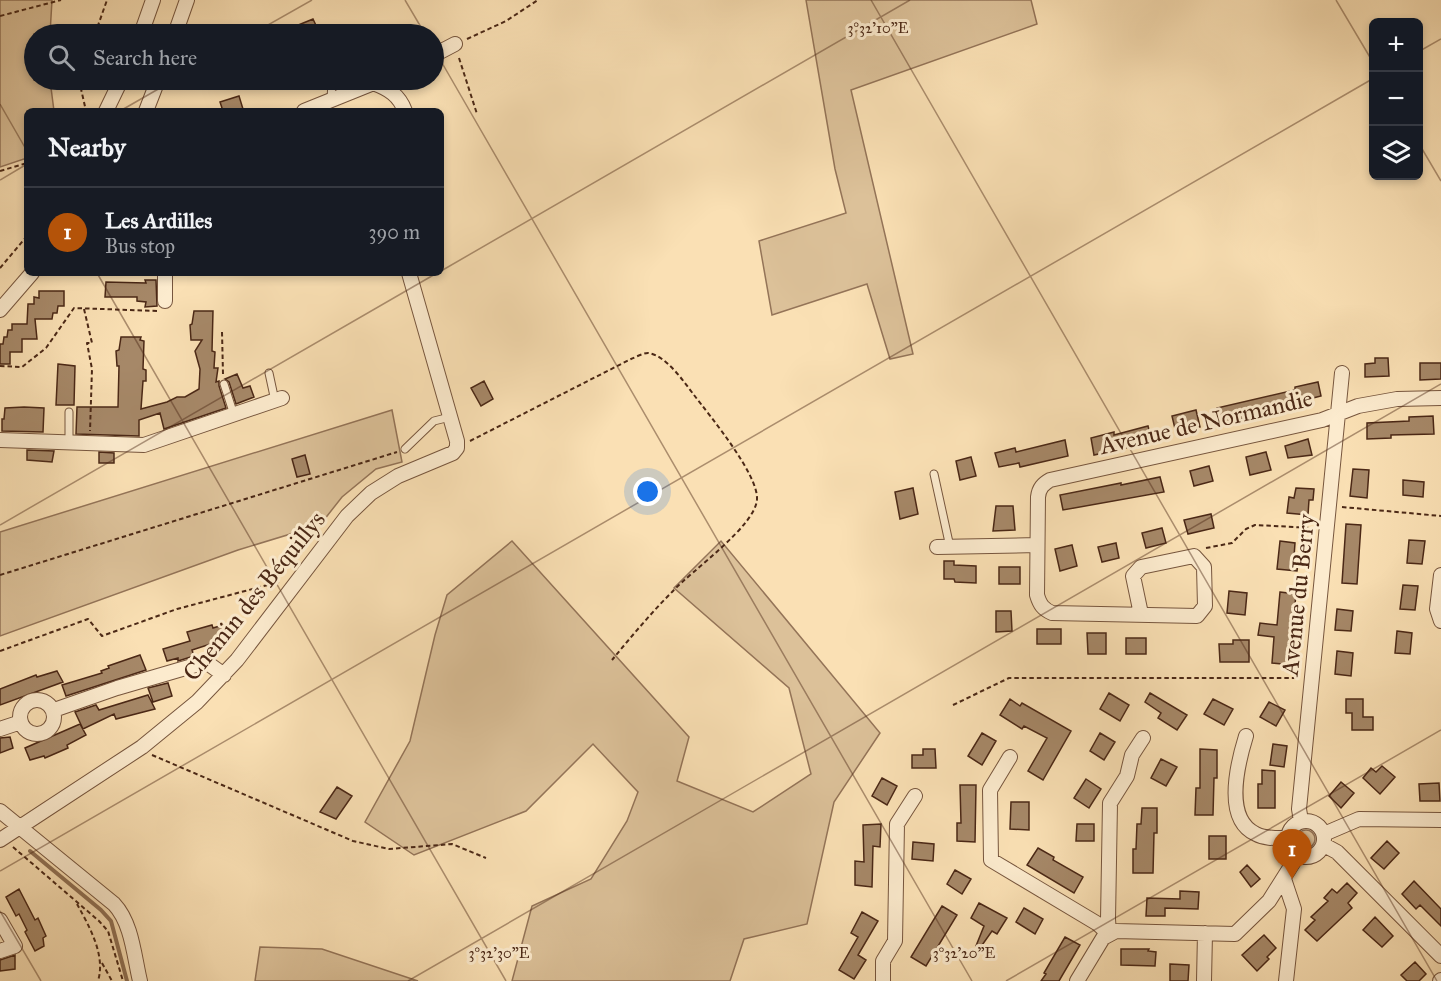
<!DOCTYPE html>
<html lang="en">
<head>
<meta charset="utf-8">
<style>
	body { margin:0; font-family:"IM FELL Great Primer",serif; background:#20242c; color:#f1f3f6 }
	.controls { position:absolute; right:18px; top:18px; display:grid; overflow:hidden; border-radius:9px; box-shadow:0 3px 9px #0003 }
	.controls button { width:54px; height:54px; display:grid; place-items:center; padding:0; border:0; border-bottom:2px solid #363941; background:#171b24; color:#f1f3f6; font:30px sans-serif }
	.you { position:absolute; left:648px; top:492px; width:21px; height:21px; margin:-15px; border:4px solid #fff; border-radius:50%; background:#1a73e8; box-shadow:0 0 0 9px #1a73e833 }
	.badge { display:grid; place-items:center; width:39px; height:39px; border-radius:50%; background:#b45309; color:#fff; font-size:20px; font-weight:700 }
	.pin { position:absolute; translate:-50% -50px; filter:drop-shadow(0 2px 3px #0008) }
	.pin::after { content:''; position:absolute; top:32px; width:21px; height:18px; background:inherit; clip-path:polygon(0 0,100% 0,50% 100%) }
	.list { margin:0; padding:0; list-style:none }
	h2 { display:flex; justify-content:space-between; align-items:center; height:78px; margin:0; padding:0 24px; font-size:26px }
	h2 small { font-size:20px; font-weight:400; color:#9ea1a6 }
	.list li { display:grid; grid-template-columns:39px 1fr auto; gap:18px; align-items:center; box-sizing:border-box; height:90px; padding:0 24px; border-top:2px solid #363941 }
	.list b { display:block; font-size:22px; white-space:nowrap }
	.list p { margin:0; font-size:20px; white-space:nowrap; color:#9ea1a6 }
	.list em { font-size:20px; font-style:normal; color:#9ea1a6 }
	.icon { flex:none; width:33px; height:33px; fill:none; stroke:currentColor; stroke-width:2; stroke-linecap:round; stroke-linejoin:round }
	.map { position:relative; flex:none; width:1441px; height:981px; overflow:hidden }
	.search { position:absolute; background:#171b24; box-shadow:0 3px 9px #0003; left:24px; top:24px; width:420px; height:66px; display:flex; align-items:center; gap:15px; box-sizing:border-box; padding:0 21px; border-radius:33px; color:#9ea1a6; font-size:22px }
	.panel { position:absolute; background:#171b24; box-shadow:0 3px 9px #0003; left:24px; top:108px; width:420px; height:168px; border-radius:9px }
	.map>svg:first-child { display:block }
	.green { fill:#dcc199; stroke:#947458; stroke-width:1.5 }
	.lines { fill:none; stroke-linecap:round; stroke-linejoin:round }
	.stream { stroke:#907154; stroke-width:4 }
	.building { fill:#a68868; stroke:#4b2816; stroke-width:1.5 }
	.lane-casing { stroke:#77563e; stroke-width:9 }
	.street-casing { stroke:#77563e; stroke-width:16 }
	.path { stroke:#4b2816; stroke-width:2; stroke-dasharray:4.5 3; stroke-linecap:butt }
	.lane { stroke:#fcebce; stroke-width:7 }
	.street { stroke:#fcebce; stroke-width:14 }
	.ticks { fill:none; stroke:#4b2816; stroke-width:1.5; stroke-opacity:0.45 }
	.labels { text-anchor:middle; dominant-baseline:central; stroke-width:6; stroke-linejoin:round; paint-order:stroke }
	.street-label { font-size:24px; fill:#4b2816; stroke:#fcebce }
	.ticks-label { font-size:15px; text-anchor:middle; fill:#4b2816; stroke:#fcebce; stroke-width:6; stroke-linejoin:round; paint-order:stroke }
</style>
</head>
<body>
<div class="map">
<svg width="1441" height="981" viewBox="0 0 1441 981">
	<rect width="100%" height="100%" fill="#fae0b4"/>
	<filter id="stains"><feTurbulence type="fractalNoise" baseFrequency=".00333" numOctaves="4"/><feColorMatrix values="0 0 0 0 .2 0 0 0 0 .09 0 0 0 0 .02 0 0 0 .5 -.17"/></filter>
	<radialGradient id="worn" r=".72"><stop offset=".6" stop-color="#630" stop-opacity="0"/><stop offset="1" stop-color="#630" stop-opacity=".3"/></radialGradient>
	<path class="green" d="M0 0H52L50 34H34V80H50L54 111H27V158L0 167Z
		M806 0H1031L1037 24 851 90 913 354 890 359 867 284 772 315 759 241 846 213 835 169Z
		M392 410 402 462 376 469 342 497 320 525 238 550 0 636V532Z
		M512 541 689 737 677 781 753 812 811 774 789 688 674 588 721 541 880 733 834 802 807 924 744 939 730 981H512L532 906 591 879 627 821 638 792 593 744 526 811 414 855 365 822 410 741 435 635 447 595Z
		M1297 839a9 9 0 1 1 18 0a9 9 0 1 1-18 0Z
		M260 947 322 949 418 981H255Z"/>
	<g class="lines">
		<path class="stream" d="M30 851 101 910 111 921 127 981"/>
	</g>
	<path class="building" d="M313 19 320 34H300L296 26Z
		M239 96 243 109 223 111 220 102Z
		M145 280H156L157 306 145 307 146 302 137 301V297H105L106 282 146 283Z
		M39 291H64V306H58L57 313H53L52 319H35L37 339H22V352H10V364H0V344H3L4 337H7L8 330H12V324H27L28 304H34V297L39 298Z
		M194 311H213L212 351 215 352 214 368H218L216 382 219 381V386L226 408 164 429 160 413 139 420V436L76 434 77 407H118L119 366H117L116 351 119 350 121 337H141L140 340 144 341 143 369 146 370V381H143L141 409 167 402 177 397H185L199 389 200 369 195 351 202 340H191L190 325 192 324Z
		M1375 358H1388L1389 376 1365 377V364L1375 363Z
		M1420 363H1441V379L1420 380Z
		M58 364 75 366 74 405H56Z
		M237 374 243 388 250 386 254 397 236 404 229 382 225 379Z
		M484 381 493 399 481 406 471 388Z
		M1318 382 1321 396 1282 406 1283 410 1221 423 1217 408 1295 390V387Z
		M24 407 44 408 43 432 2 431V419H4L5 408Z
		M1196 410 1200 427 1176 433 1172 416Z
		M1433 416 1434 434 1391 435V438L1367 439V423L1409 421V417Z
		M1148 426 1152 442 1094 455 1091 438 1114 432V435Z
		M1308 439 1312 455 1288 458 1285 446Z
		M1065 440 1068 456 1020 467 1019 463 999 467 995 453 1015 448 1016 452Z
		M27 450 54 451 52 462 27 460Z
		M99 452 114 453V463H99Z
		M1266 452 1271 470 1250 475 1246 457Z
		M305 455 310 474 297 477 292 459Z
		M971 457 976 476 960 480 956 461Z
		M1209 466 1213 481 1194 486 1190 471Z
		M1353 469 1369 470 1367 498 1350 496Z
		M1160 477 1164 492 1063 510 1060 495 1121 483V485Z
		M1403 480 1424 482 1423 497 1403 495Z
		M913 488 918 514 900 519 895 492Z
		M1296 488 1314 489 1313 500H1309L1308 515 1287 513 1289 497 1294 498Z
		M996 506H1013L1015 530 993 531Z
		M1211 514 1214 528 1188 534 1184 520Z
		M1346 524 1361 525 1357 584 1342 583Z
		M1162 528 1166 543 1146 548 1142 533Z
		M1409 540 1425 541 1422 564 1407 563Z
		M1280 541 1295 543 1294 557H1299L1297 571 1277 569Z
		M1116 543 1119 558 1102 562 1098 547Z
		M1072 545 1077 566 1060 571 1055 549Z
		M944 561H954V565L976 566V583L955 582 954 579H944Z
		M999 567H1020V584H999Z
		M1403 585 1418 586 1415 610 1400 609Z
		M1229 591 1247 593 1245 615 1227 613Z
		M1280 592 1296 594 1292 637H1296L1293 665 1272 663 1274 637 1258 635 1260 623 1277 625Z
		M1337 609 1353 611 1351 631 1335 630Z
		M996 611H1011L1012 631 996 632Z
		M212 625 213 628 223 625 226 639 192 650 194 656 178 661V658L167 661 163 649 190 641 187 632Z
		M1037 629H1061V644H1037Z
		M1397 631 1412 633 1410 654 1395 653Z
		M1087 633H1106V654H1088Z
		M1126 638H1146V654H1126Z
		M1233 640H1249V662H1220L1219 644H1233Z
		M1337 651 1353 653 1351 676 1335 674Z
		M140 655 146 670 66 696 62 685 102 673 101 671 109 668 108 666Z
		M57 671 63 682 0 705V689L36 675 37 677Z
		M168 683 172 696 153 702 148 688Z
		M1109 693 1129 705 1120 721 1100 709Z
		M1150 693 1187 715 1177 730 1158 718 1161 713 1145 702Z
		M148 695 155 709 116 719 114 714 83 729 75 712 96 705 99 710Z
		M1010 699 1020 706 1022 703 1071 731 1043 780 1028 771 1047 738 1024 726 1022 729 1000 715Z
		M1213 699 1233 709 1224 725 1204 714Z
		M1346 699H1363V717H1373V730H1352V713H1346Z
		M1269 702 1285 710 1276 726 1260 717Z
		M80 724 86 735 67 745 68 748 45 758 44 756 30 760 25 748Z
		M982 733 996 741 982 765 968 756Z
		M1100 733 1115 742 1104 760 1090 751Z
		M10 737 13 748 0 753V738Z
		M1273 744 1287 746 1284 767 1270 765Z
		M923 749H935L936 768H912V755H923Z
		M1200 749 1217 750V778H1214L1213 815H1195L1196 788H1200Z
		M1161 759 1177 767 1166 786 1151 778Z
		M1382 766 1395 777 1380 794 1363 778 1371 768 1376 772Z
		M1262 770 1275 771V808H1258V784H1262Z
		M882 778 897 786 887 805 872 796Z
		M1086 779 1101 789 1089 808 1074 798Z
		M1341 782 1354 793 1341 808 1329 796Z
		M1439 783 1440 801H1420L1419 784Z
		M960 785H976L975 842 957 841V823H961Z
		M337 787 352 796 336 819 320 812Z
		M1011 802H1029V830L1010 829Z
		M1142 808H1157V833H1154L1153 873H1133V849H1136L1137 824H1141Z
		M881 824 880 847 873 846 872 887 855 885V861L864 862 863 825Z
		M1077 824H1094V841H1076Z
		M1209 836H1226V859H1209Z
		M1387 841 1399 853 1384 869 1371 858Z
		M913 842 934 844 933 861 912 859Z
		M1038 848 1054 857 1053 860 1083 877 1074 893 1027 865Z
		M1247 865 1260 879 1251 887 1240 872Z
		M955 870 971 879 962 894 947 884Z
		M1414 881 1441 909V926L1420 905 1416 909 1402 894Z
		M1347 883 1357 893 1348 903 1352 908 1317 941 1305 930 1315 920 1311 917 1328 901 1324 898 1332 889 1337 893Z
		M19 889 35 920 38 918 46 936 43 938 44 946 35 951 25 932 27 930 19 914 16 916 6 897Z
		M1180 891 1199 892 1198 909 1165 908V916H1146L1147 898 1180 899Z
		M979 903 1007 918 997 934 992 931 980 948 976 946 984 926 971 918Z
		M942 906 957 915 926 966 911 957Z
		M1024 908 1043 919 1035 934 1016 922Z
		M862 912 878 921 858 955 866 960 854 979 839 970 858 937 851 933Z
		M1375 917 1393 936 1382 947 1363 930Z
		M1264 935 1276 948 1267 957 1269 959 1257 971 1242 955Z
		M1065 937 1080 945 1059 981H1041L1046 974 1044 973Z
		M1121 949H1149L1148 951 1156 952 1155 966 1121 965Z
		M15 955V969L0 971V960Z
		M1415 962 1426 974 1419 981H1407L1401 975Z
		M1170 964 1189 965 1188 981H1170Z"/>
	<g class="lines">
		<g class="lane-casing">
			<path id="lane" d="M331 100 332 80
				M269 373 275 401
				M224 384 234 415
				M69 442V412
				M405 449 434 421 450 417
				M934 474 950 547"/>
		</g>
		<g class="street-casing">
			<path id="street" d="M141 34 153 0
				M175 34 187 0
				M434 55 455 44
				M373 83C389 89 399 95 405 111
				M106 111 121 80
				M146 111 158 80
				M304 111 381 80
				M165 301V273
				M0 310 32 273
				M0 440 144 445 282 398
				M937 547 1037 545
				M1441 575 1437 609 1441 621
				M1141 614 1133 576 1141 567 1194 556 1204 567 1205 606 1197 616 1052 613C1043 609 1040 605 1037 595L1038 497C1039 488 1043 484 1050 480L1322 420 1358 406 1397 399 1441 398
				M20 717a17 17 0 1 1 34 0a17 17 0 1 1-34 0Z
				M54 710 117 688 206 662 224 675
				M0 729 21 722
				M1246 736C1238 762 1223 819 1256 834 1265 839 1277 838 1288 838
				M1010 757 990 790 991 860 1098 924 1109 934
				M0 811 114 904C132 923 134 956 140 981
				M1288 839a18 18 0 1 1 36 0a18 18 0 1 1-36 0Z
				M1301 821 1299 809 1342 373
				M1324 834 1359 819 1441 820
				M0 840 142 747 197 702 237 660 347 516 371 493 398 476 453 453 457 448V441L409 273
				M1324 845 1337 852 1441 956
				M1284 879 1294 909 1286 981
				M0 920 15 946 0 951
				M1109 934 1108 919 1110 803 1127 776 1132 755 1143 738
				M883 981V961L895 941 897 824 915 796
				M1077 981 1103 938 1116 931 1235 934 1269 901 1298 855
				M1204 981 1205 933
				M1440 981 1441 980"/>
		</g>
		<path class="path" d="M0 16 61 0
			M95 34 107 0
			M467 39 506 21 538 0
			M459 58 477 114
			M79 80 86 111
			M0 171 27 163
			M0 268 27 236
			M84 309 92 343H87L92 369 90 431
			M222 332 223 374
			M0 366 22 367 46 348 74 308 157 311
			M470 441 631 359C636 357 643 353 648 353 666 355 684 382 694 395 710 416 758 474 757 499 756 526 691 571 672 592 651 613 631 637 612 660
			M1342 507 1441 516
			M1206 548 1232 543 1246 529 1255 525 1313 528
			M0 575 397 452
			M0 651 88 619 102 636 177 609 279 582
			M953 705 1009 678H1300
			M152 755 353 841 389 849 452 844 486 858
			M13 847 99 921 108 931 123 981
			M77 904C89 926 106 955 98 981
			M102 963 112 981"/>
		<use href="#lane" class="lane"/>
		<use href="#street" class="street"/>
	</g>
	<path class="ticks" d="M405 0 425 34M871 0 1437 981M1336 0 1374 64M252 34 312 0M434 49 972 981M1418 52 1441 39M0 104 27 151M120 111 174 80M1418 142 1441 181M0 180 27 164M441 271 910 0M97 273 506 981M0 525 437 273M0 871 1374 78M0 911 41 981M408 981 1441 384M1006 981 1441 730"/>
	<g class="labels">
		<g class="street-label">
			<text transform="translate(1206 422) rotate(-13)">Avenue de Normandie</text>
			<text transform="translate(1298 595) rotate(-84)">Avenue du Berry</text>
			<text transform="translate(254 596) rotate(-51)">Chemin des Béquillys</text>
		</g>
	</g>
	<g class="ticks-label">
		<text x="878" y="33">3°32'10"E</text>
		<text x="499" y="958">3°32'30"E</text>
		<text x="964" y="958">3°32'20"E</text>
	</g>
	<rect width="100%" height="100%" filter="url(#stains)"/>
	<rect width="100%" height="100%" fill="url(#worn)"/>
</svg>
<div class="controls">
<button>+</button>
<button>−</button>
<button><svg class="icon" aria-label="layers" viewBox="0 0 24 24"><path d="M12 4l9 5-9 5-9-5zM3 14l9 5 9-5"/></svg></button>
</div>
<div class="you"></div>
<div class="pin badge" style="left:1292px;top:879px">1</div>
<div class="search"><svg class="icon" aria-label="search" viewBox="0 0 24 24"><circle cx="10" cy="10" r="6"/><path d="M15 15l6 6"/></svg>Search here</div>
<section class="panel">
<h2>Nearby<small></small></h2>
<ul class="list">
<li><span class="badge">1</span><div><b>Les Ardilles</b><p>Bus stop</p></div><em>390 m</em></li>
</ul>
</section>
</div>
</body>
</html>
